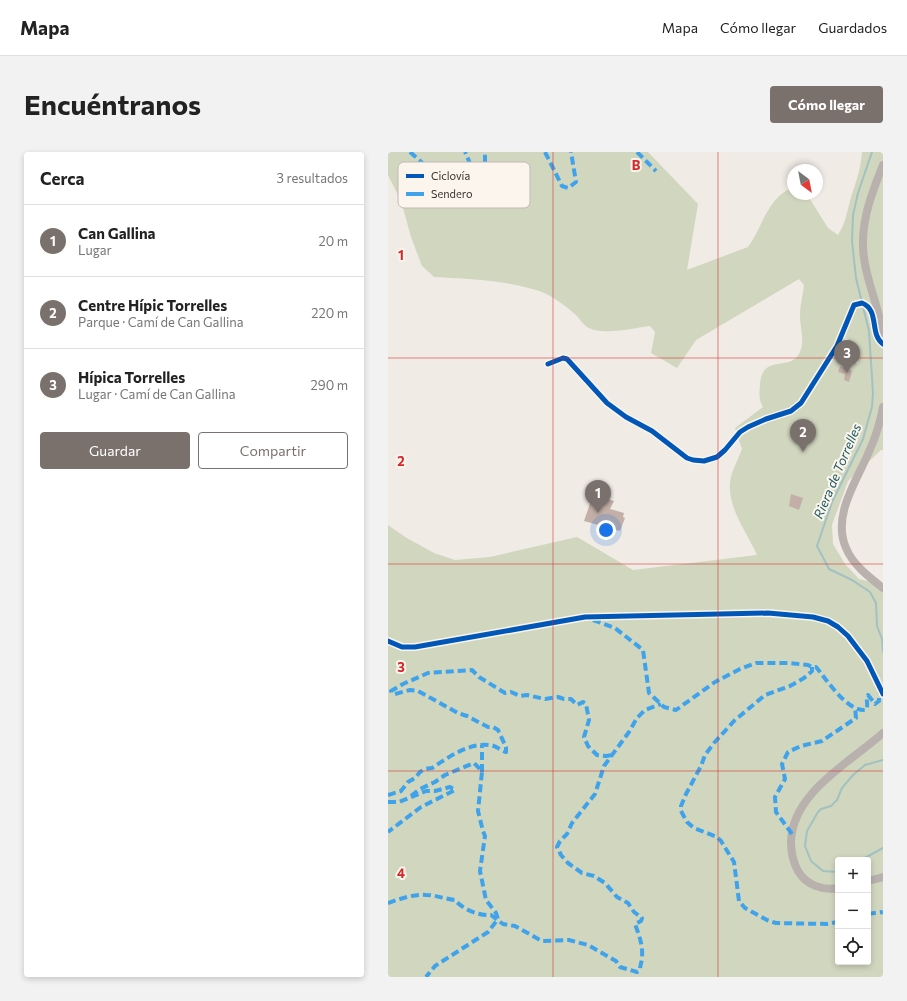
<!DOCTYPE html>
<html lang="es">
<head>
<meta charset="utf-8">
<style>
	body { margin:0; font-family:Commissioner,sans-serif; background:#f2f2f2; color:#222 }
	.controls { position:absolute; right:12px; bottom:12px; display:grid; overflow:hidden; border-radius:4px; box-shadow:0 2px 6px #0003 }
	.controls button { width:36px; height:36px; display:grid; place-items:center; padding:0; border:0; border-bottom:1px solid #e0e0e0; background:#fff; color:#222; font:20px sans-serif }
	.compass { position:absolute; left:399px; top:12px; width:36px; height:36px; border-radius:50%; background:#fff; box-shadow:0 2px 6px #0003; rotate:148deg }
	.you { position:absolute; left:218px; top:378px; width:14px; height:14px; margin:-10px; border:3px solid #fff; border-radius:50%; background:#1a73e8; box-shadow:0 0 0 6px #1a73e833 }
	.badge { display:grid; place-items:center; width:26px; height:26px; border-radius:50%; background:#7a716c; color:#fff; font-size:13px; font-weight:700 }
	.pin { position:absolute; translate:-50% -33px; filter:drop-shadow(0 1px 2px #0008) }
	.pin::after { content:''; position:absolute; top:21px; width:14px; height:12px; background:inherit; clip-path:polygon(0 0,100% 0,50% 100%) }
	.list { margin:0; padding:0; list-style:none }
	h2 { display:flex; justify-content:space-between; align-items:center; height:52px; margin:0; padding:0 16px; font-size:17px }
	h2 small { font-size:13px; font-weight:400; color:#767676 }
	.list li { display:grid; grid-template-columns:26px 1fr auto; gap:12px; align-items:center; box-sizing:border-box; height:72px; padding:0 16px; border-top:1px solid #e0e0e0 }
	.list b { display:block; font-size:15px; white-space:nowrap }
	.list p { margin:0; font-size:13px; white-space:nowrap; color:#767676 }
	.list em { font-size:13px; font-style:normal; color:#767676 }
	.actions { display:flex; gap:8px; padding:12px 16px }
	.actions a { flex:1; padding:9px 0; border:1px solid #7a716c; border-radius:4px; text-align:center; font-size:14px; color:#7a716c }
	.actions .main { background:#7a716c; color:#fff }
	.icon { flex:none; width:22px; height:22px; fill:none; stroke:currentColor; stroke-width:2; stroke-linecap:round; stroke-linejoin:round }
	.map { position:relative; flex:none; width:495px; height:825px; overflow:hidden; border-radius:4px }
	header { display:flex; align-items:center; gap:24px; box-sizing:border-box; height:56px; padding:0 20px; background:#fff; border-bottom:1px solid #e0e0e0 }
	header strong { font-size:19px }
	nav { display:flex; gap:22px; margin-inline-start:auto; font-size:14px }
	.intro { display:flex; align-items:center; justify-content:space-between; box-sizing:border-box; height:96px; padding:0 24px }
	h1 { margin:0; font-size:28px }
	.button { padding:10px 18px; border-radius:4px; background:#7a716c; color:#fff; font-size:14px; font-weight:700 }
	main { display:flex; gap:24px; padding:0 24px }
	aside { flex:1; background:#fff; border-radius:4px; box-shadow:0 2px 6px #0003 }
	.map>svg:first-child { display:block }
	.green { fill:#d1d6bf; fill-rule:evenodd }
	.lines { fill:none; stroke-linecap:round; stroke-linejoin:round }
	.stream { stroke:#a1c2c1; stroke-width:2 }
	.building { fill:#c3afa7 }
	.minor { stroke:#c9c3be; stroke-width:5 }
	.primary { stroke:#b8b1ad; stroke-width:8 }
	.quiet { stroke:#3fa3eb; stroke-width:4; stroke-dasharray:8 4; stroke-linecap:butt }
	.cycleway-casing { stroke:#fbf5ee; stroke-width:8 }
	.cycleway { stroke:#0057b8; stroke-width:5 }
	.grid { fill:none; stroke:#d62828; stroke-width:1; stroke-opacity:0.55 }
	.labels { text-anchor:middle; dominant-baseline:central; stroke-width:4; stroke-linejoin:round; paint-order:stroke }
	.water-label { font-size:13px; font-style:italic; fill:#1f5a5e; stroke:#fbf5ee }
	.key { fill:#fbf5ee; stroke:#c1bab4; stroke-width:1 }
	.key-label { font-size:11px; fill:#3b302b }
	.grid-label { font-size:13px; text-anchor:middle; font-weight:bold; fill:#d62828; stroke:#fbf5ee; stroke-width:4; stroke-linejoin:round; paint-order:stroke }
</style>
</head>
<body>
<header>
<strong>Mapa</strong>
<nav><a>Mapa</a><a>Cómo llegar</a><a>Guardados</a></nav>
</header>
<div class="intro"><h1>Encuéntranos</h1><a class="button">Cómo llegar</a></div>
<main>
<aside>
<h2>Cerca<small>3 resultados</small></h2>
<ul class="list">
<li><span class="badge">1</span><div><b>Can Gallina</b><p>Lugar</p></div><em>20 m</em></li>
<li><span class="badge">2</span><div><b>Centre Hípic Torrelles</b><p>Parque · Camí de Can Gallina</p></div><em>220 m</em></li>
<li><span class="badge">3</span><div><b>Hípica Torrelles</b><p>Lugar · Camí de Can Gallina</p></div><em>290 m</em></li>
</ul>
<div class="actions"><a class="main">Guardar</a><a>Compartir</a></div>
</aside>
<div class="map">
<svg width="495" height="825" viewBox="0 0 495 825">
	<rect width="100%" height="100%" fill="#f0ebe5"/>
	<path class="green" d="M0 0H260L310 52 299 118 360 95C375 75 378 48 403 36L405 37V42H417L420 44 440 76 450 83C458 71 459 59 463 45 468 30 473 16 474 0H495V298H493L460 329 444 373 445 392 457 412 471 427 495 433V825H0V373L17 385 46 401 67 408 102 405 189 385 245 418 369 403C357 376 335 351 344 321 347 313 351 305 354 297L347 276 375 255C371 248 371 242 372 234 373 200 403 221 412 200 417 188 412 177 412 164 412 153 415 143 416 133L411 127 308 188 289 216 263 201 267 180 262 174C246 176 214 184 199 175 195 172 192 168 189 164 178 154 165 144 151 139 117 128 81 127 46 125L34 114 23 85 13 49 0 23ZM458 185 464 194 469 195 470 212 448 206ZM450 708H480V810H450Z"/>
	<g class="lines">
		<path class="stream" d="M484 0 470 41 465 63 464 89 468 126 481 179 485 241 484 255 475 287 444 350 429 394 441 417 464 428 482 440 488 451 489 474 494 487 495 500
			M473 708 495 696
			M450 720 435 719 423 709 417 694 419 679 430 660 433 657 443 654 449 648 454 636 465 623 477 613 495 608"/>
	</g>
	<path class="building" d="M452 214 464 219 461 230 456 228 457 222 450 220Z
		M403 342 415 346 411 358 401 354Z
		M205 343 226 349 222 357 236 361 235 365 237 366 232 379 196 369Z"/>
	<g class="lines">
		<path class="minor" d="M160 212 175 206 179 207 219 251 238 265 264 279 299 306 305 308 316 309 329 305 337 298 352 280 360 275 378 267 403 259 413 251 449 194 466 153 474 151C492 158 481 182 495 192
			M0 489 14 495H27L197 465 380 461 425 465 440 469 450 475 460 484 479 509 495 542"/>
		<path class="primary" d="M495 13C482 45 470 77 477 112 481 135 491 157 495 181
			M495 255C492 272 487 287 480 302 468 330 444 364 458 396 465 413 481 425 495 436
			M480 729 495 725
			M450 736C435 739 418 733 410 719 405 710 403 700 403 690 404 640 463 610 495 581"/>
		<path class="quiet" d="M22 0 46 21 55 37 66 44 88 45 92 34 77 0
			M157 0 174 34 180 36 188 30 183 0
			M249 0 268 19
			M92 34 97 19V0
			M205 468 227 476 255 498 261 541 276 555 288 558 327 530 352 517 368 511H400L420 513 424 515H428C439 528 459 560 478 558 481 552 477 548 480 543L487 552 491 549V543L493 539
			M424 515V519L416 526 402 534 377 543 346 569 326 591 317 603 313 614 298 642 293 654V659L299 670 306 676 329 685 333 689 346 710 351 749 357 756 379 768 388 771 439 772 450 770
			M94 620V593
			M0 643 13 639 20 630 27 626 32 620 37 617 44 616C61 605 80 591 101 593 107 593 112 598 118 600V595L110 578 105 575H100L79 564 70 561 30 539 22 538 7 542 3 539 15 532 40 521 84 518 91 525 117 541 123 540 132 544 139 543 157 547 170 545 176 547H183L189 553 195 550 198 552 201 568 196 585 200 594 209 603 218 604 225 603
			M23 644 32 637 47 630 57 623 86 611 91 616 94 620 90 659 95 679 97 684 92 719 98 748 108 761 110 767 100 780 47 814 38 825
			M0 650H11L38 639H47L62 635 67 638 33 655 0 680
			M404 682 388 660 387 645 397 627 394 612 400 600 413 594 434 589 468 566 467 555
			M0 751C12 747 25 742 38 743 48 743 57 747 67 748 74 757 91 764 103 763L115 772 127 774 154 789 181 788 200 793 228 809 232 815 249 820 252 818C252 813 254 810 254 805 255 793 251 783 247 772L253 769 254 766 246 760 240 751 229 745 217 731 206 724 194 721 180 711 173 703 169 695 172 689 179 682 184 671 207 642 216 614 241 580 249 566 257 558 273 552
			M480 762 493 760 495 761"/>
		<g class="cycleway-casing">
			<path id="cycleway" d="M160 212 175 206 179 207 219 251 238 265 264 279 299 306 305 308 316 309 329 305 337 298 352 280 360 275 378 267 403 259 413 251 449 194 466 153 474 151C492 158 481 182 495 192
				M0 489 14 495H27L197 465 380 461 425 465 440 469 450 475 460 484 479 509 495 542"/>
		</g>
		<use href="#cycleway" class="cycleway"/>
	</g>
	<path class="grid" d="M165 0V825M330 0V825M0 206H495M0 412H495M0 619H495"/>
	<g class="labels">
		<g class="water-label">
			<text transform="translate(449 319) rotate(-67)">Riera de Torrelles</text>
		</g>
	</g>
	<rect x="10" y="10" width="132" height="46" rx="6" class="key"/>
	<rect x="18" y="22" width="18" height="4" fill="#0057b8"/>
	<rect x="18" y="40" width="18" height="4" fill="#3fa3eb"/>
	<g class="key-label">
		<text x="43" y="28">Ciclovía</text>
		<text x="43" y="46">Sendero</text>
	</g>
	<g class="grid-label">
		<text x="248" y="18">B</text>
		<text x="13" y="108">1</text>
		<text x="13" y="314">2</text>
		<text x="13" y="520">3</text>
		<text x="13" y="726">4</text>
	</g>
</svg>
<div class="controls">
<button>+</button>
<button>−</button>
<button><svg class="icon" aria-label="locate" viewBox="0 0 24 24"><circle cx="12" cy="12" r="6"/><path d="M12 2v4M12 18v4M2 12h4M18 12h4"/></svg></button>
</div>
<svg class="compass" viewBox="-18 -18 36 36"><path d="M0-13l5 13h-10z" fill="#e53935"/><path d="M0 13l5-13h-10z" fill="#767676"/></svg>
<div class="you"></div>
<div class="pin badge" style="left:210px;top:361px">1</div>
<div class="pin badge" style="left:415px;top:300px">2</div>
<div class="pin badge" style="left:459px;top:221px">3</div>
</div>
</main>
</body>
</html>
